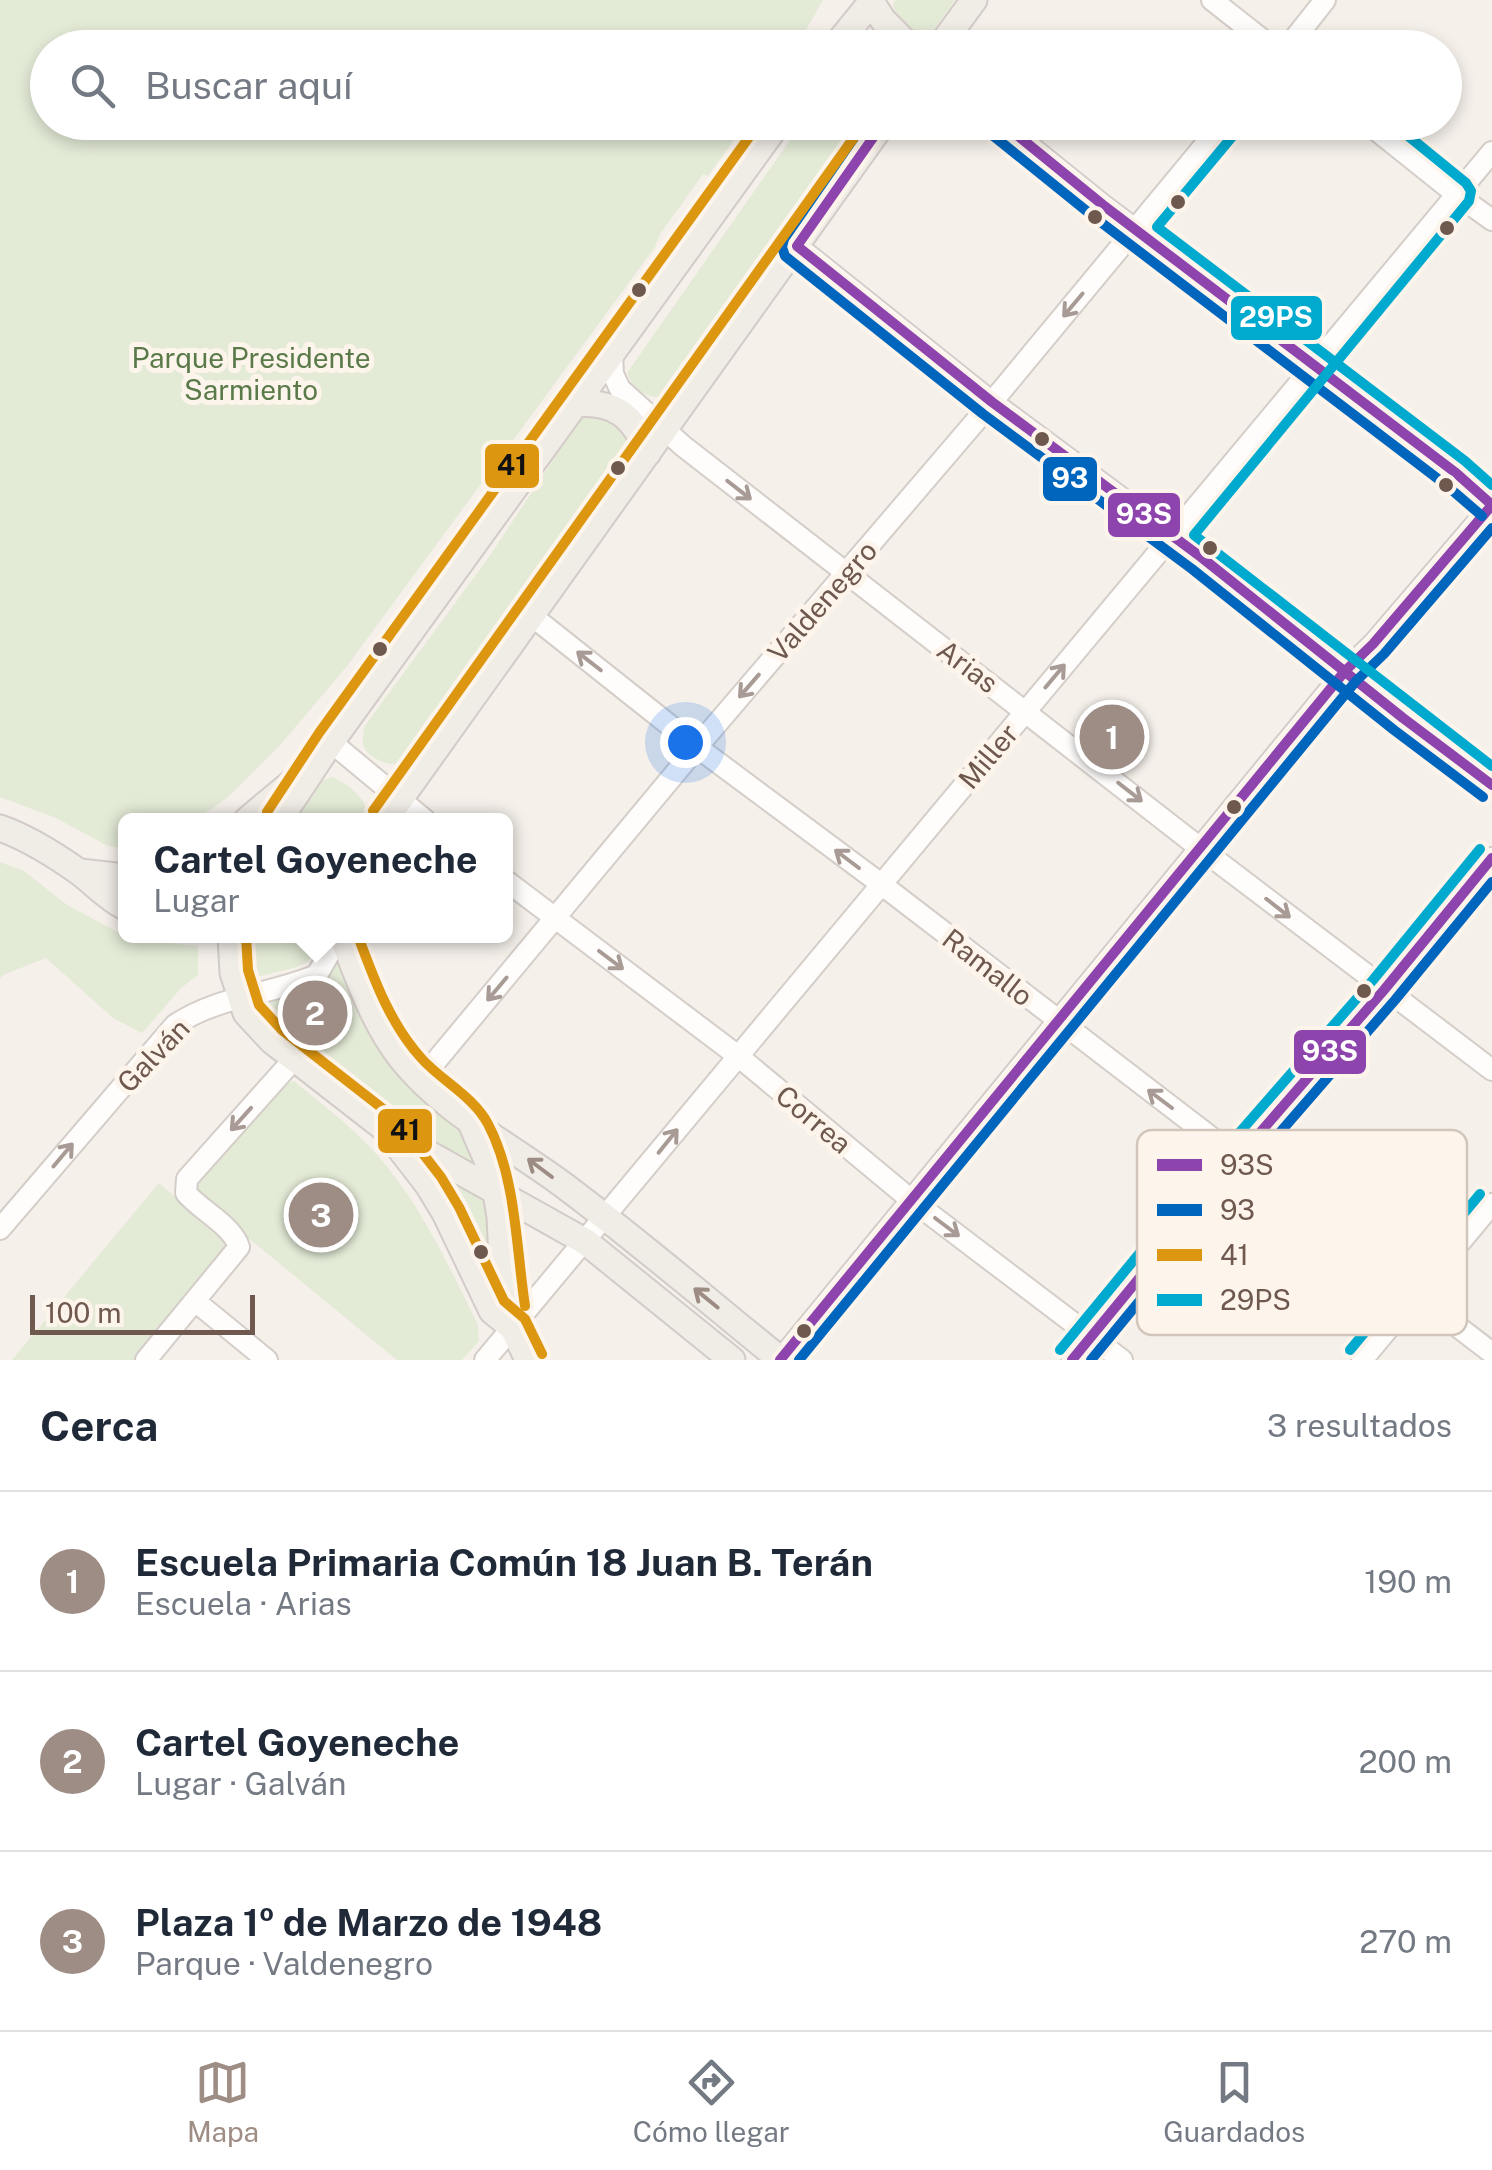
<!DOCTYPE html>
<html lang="es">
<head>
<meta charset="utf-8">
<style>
	body { margin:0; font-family:"Public Sans",sans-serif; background:#f6f6f7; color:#1f2937 }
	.scale { position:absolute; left:30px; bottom:25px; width:225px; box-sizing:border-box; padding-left:10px; border:5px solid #6f584e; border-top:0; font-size:28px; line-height:35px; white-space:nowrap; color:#6f584e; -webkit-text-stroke:8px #fdf5eb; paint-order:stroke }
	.you { position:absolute; left:685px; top:742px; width:35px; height:35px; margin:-25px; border:8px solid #fff; border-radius:50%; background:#1a73e8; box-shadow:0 0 0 15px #1a73e833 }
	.badge { display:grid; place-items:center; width:65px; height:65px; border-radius:50%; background:#9e8d85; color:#fff; font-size:32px; font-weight:700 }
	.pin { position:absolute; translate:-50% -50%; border:5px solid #fff; box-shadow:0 2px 10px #0006 }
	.popup { position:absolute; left:118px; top:813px; width:395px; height:130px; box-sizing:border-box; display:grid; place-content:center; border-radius:15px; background:#fff; filter:drop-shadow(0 2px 8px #0005); font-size:32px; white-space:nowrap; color:#747a83 }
	.popup b { font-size:38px; color:#1f2937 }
	.popup::after { content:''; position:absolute; left:50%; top:100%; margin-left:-20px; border:20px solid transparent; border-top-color:#fff }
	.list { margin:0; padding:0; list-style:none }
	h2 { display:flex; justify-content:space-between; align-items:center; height:130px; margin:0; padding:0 40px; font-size:42px }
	h2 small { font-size:32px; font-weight:400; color:#747a83 }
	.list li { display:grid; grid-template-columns:65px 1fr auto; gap:30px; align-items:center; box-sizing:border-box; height:180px; padding:0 40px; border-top:2px solid #e0e1e3 }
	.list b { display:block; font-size:38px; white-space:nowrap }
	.list p { margin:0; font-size:32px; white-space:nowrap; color:#747a83 }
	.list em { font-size:32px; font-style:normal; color:#747a83 }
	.icon { flex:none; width:55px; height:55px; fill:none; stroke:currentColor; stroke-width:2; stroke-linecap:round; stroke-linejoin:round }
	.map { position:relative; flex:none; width:1492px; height:1360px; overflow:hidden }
	.search { position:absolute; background:#fff; box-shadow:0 5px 15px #0003; left:30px; right:30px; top:30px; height:110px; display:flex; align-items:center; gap:25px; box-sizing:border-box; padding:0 35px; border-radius:55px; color:#747a83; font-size:38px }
	.sheet { height:670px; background:#fff }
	nav { display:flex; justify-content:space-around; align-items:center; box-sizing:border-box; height:140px; border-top:2px solid #e0e1e3; background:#fff; font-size:28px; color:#747a83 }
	nav a { display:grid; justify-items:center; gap:5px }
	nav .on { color:#9e8d85 }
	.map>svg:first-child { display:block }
	.green { fill:#e3ead6 }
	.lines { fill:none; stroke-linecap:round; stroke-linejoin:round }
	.minor-casing { stroke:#d4cdc8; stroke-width:24 }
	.major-casing { stroke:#d3cbc7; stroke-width:29 }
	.minor { stroke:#fefdfc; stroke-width:20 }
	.major { stroke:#f0ece6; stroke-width:25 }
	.bus-1-casing { stroke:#fdf5eb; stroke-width:18 }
	.bus-2-casing { stroke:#fdf5eb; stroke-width:18 }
	.bus-3-casing { stroke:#fdf5eb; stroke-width:18 }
	.bus-4-casing { stroke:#fdf5eb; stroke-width:18 }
	.bus-1 { stroke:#8e44ad; stroke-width:10 }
	.bus-2 { stroke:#0065bd; stroke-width:10 }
	.bus-3 { stroke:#dc9610; stroke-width:10 }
	.bus-4 { stroke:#00a9ce; stroke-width:10 }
	.oneway { stroke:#a89a94 }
	.oneway2 { stroke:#9c8c83 }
	.bus-dot { fill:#6f584e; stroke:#fdf5eb; stroke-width:4 }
	.labels { text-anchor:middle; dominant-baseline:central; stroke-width:10; stroke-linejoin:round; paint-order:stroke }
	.park-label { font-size:28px; fill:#5a7a4a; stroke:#fdf5eb }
	.street-label { font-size:28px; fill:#6f584e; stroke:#fdf5eb }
	.key { fill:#fdf5eb; stroke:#d2c6bc; stroke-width:2.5 }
	.key-label { font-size:28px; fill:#6f584e }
	.line-badge { stroke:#fdf5eb; stroke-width:4 }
	.badge-label { font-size:28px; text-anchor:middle; font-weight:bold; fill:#fff }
	.pale-badge-label { font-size:28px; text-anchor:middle; font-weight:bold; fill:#111 }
</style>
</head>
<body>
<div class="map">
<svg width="1492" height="1360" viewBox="0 0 1492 1360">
	<rect width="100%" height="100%" fill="#f5f0ea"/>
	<path class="green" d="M0 0H823L796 47 48 48V122L746 123 708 176 703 174 660 234 655 247 347 666 281 744 228 797 196 820H125V849L106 845 56 818 0 797Z
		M895 0H955L933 31C914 36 898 23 893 5Z
		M802 123H866L666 398C647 398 634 391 627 373Z
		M600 411 625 432 628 449 505 620 501 622 406 764C393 767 367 760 363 744 362 740 364 732 364 727L489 557 583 415Z
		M332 777C346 783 362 794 366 809L359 820H292L319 782Z
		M0 862 24 871 67 905 125 936 156 942 198 946V975L181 988 142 1033 113 1018 46 958 3 975 0 978Z
		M243 936H307C328 961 294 969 275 972 274 973 261 976 260 976 255 975 249 971 247 967 243 959 244 945 243 936Z
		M334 962 338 965 363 1020 469 1142 476 1158V1168L363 1099 260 1015 259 1006C276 996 298 1001 316 991 321 988 325 984 329 980L331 966Z
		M294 1081C318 1101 343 1120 365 1142 416 1194 446 1260 478 1325L479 1341 462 1360H397L201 1199 197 1188 200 1179 286 1084Z
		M442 1177 487 1199 497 1304 440 1184Z
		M159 1183 224 1239C229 1248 226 1252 220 1259L136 1360H12Z"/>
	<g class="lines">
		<g class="minor-casing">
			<path id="minor" d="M1212 0 1273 48
				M1287 48 1325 0
				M1000 122 1103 205 1456 473 1492 505
				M1366 122 1456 194 1492 220
				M797 246 992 402 1201 557 1403 718 1492 785
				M612 354 613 374 620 389 683 446 1200 848 1492 1070
				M532 616 697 747 881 884 1492 1353
				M331 742 425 820
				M505 880 738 1056 910 1199 1122 1360
				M421 1079 697 747 992 402 1224 122
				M0 1229 175 1025C218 996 270 995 317 975L339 936
				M195 1301 267 1360
				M146 1360 239 1247C233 1226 200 1210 186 1193L187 1179 294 1059
				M485 1360 1492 152
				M780 1360 1345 671 1373 644 1492 505
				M1072 1360 1238 1158 1384 990 1492 858
				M1362 1360 1492 1204"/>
		</g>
		<g class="major-casing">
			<path id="major" d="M870 0 883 20 911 48
				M834 48 873 0
				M939 48 974 0
				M574 404C614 400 634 416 648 453
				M247 820 296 779
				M279 820 331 742 779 122
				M385 820 884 122
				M0 828C28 838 55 855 79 872 95 884 107 898 125 907
				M80 872 125 877
				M231 936 233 973 246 1013 272 1041 384 1128 428 1185 445 1213 492 1311 513 1328
				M342 936C358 977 373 1022 401 1058 444 1112 508 1144 562 1184 637 1240 708 1301 781 1360
				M471 1123 493 1174 500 1217 502 1259 513 1328 528 1360
				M397 1136 586 1242 732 1360"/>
		</g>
		<use href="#minor" class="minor"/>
		<use href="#major" class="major"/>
		<g class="bus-1-casing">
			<path id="bus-1" d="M884 122 797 246 992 402 1201 557 1403 718 1492 785
				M1001 122 1103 205 1456 473 1492 505
				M780 1360 1345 671 1373 644 1492 505
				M1072 1360 1238 1158 1384 990 1492 858"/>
		</g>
		<g class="bus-2-casing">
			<path id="bus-2" d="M865 122 784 239 782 247 785 256 983 414 1192 569 1394 730 1483 797
				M991 134 1094 217 1446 485 1482 516
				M799 1360 1356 681 1384 654 1492 528
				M1091 1360 1249 1168 1395 1000 1492 882"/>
		</g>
		<g class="bus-3-casing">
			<path id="bus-3" d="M373 811 865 122
				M267 812 319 733 760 122
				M246 936 248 970 259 1005 282 1030 396 1119 441 1177 459 1207 504 1301 525 1319 542 1354
				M358 936C374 979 390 1024 422 1059 442 1081 474 1097 488 1124 516 1177 516 1246 525 1306"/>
		</g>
		<g class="bus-4-casing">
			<path id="bus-4" d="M1391 122 1466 183 1471 191 1469 201 1194 535 1492 766
				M1236 132 1157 227 1465 461 1492 485
				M1060 1350 1226 1148 1373 980 1480 849
				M1350 1350 1480 1194"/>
		</g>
		<use href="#bus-1" class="bus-1"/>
		<use href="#bus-2" class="bus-2"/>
		<use href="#bus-3" class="bus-3"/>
		<use href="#bus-4" class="bus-4"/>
	</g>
	<defs><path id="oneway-shaft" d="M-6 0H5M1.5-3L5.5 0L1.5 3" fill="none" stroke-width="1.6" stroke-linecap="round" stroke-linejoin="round" transform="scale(2.5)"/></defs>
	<g class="oneway">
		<use href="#oneway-shaft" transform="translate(1073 305) rotate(130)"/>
		<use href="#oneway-shaft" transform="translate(739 490) rotate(38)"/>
		<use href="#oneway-shaft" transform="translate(589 661) rotate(-142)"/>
		<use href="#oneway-shaft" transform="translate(1055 676) rotate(-50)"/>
		<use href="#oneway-shaft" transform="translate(749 686) rotate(131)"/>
		<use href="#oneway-shaft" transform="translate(1130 792) rotate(38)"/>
		<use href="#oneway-shaft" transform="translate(847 859) rotate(-143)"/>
		<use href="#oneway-shaft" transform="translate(1278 908) rotate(38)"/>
		<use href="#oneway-shaft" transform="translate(611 960) rotate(37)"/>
		<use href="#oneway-shaft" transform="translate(497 989) rotate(130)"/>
		<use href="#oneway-shaft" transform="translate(1160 1099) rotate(-143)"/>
		<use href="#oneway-shaft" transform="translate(241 1119) rotate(132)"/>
		<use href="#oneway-shaft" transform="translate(668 1141) rotate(-51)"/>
		<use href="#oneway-shaft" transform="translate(63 1155) rotate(-50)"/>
		<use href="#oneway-shaft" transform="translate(947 1227) rotate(37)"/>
	</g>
	<g class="oneway2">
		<use href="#oneway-shaft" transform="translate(540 1168) rotate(-143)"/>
		<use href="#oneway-shaft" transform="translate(706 1298) rotate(-141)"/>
	</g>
	<g class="bus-dot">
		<circle cx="1178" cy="202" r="9"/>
		<circle cx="1095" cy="217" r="9"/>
		<circle cx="1447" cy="228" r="9"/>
		<circle cx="639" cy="290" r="9"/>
		<circle cx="1042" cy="439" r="9"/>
		<circle cx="618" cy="468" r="9"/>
		<circle cx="1446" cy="485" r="9"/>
		<circle cx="1210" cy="548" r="9"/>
		<circle cx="380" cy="649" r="9"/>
		<circle cx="1234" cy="807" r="9"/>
		<circle cx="1364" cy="991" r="9"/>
		<circle cx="481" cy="1252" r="9"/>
		<circle cx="804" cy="1331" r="9"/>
	</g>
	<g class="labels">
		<g class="park-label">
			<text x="251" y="357">Parque Presidente<tspan x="251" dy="32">Sarmiento</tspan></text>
		</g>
		<g class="street-label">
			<text transform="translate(822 601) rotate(-49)">Valdenegro</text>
			<text transform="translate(968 666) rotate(37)">Arias</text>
			<text transform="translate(988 756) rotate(-50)">Miller</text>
			<text transform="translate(988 967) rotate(38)">Ramallo</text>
			<text transform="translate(153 1055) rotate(-46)">Galván</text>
			<text transform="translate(814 1119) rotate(40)">Correa</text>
		</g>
	</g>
	<rect x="1137" y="1130" width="330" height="205" rx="15" class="key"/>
	<rect x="1157" y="1159" width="45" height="12" fill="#8e44ad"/>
	<rect x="1157" y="1204" width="45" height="12" fill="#0065bd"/>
	<rect x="1157" y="1249" width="45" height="12" fill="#dc9610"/>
	<rect x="1157" y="1294" width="45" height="12" fill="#00a9ce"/>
	<g class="key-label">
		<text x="1220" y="1175">93S</text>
		<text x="1220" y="1220">93</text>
		<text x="1220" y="1265">41</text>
		<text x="1220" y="1310">29PS</text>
	</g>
	<g class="line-badge">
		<rect x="1229" y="294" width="95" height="48" rx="10" fill="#00a9ce"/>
		<rect x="483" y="442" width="58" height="48" rx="10" fill="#dc9610"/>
		<rect x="1041" y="455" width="58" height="48" rx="10" fill="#0065bd"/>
		<rect x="1106" y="491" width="76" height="48" rx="10" fill="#8e44ad"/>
		<rect x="1292" y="1028" width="76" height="48" rx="10" fill="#8e44ad"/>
		<rect x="376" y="1107" width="58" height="48" rx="10" fill="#dc9610"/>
	</g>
	<g class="badge-label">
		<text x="1276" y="327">29PS</text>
		<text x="1070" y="488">93</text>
		<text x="1144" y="524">93S</text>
		<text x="1330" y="1061">93S</text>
	</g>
	<g class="pale-badge-label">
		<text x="512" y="475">41</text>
		<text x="405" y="1140">41</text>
	</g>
</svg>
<div class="scale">100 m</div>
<div class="you"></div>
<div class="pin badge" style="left:1112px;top:737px">1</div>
<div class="pin badge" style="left:315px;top:1013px">2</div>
<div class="popup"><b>Cartel Goyeneche</b>Lugar</div>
<div class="pin badge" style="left:321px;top:1215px">3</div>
<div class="search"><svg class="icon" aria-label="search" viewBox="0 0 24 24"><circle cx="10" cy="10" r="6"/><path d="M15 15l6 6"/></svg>Buscar aquí</div>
</div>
<section class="sheet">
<h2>Cerca<small>3 resultados</small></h2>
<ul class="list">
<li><span class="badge">1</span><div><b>Escuela Primaria Común 18 Juan B. Terán</b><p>Escuela · Arias</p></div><em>190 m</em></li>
<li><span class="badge">2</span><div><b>Cartel Goyeneche</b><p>Lugar · Galván</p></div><em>200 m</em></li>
<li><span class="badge">3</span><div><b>Plaza 1º de Marzo de 1948</b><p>Parque · Valdenegro</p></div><em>270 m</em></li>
</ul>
</section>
<nav>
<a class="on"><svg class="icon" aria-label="map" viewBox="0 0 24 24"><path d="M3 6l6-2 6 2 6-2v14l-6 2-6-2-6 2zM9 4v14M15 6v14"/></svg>Mapa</a>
<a><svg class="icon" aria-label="directions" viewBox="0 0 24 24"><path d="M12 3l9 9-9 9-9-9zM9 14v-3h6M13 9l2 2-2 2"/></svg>Cómo llegar</a>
<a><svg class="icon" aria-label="saved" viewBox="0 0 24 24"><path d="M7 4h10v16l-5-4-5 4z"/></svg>Guardados</a>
</nav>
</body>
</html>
